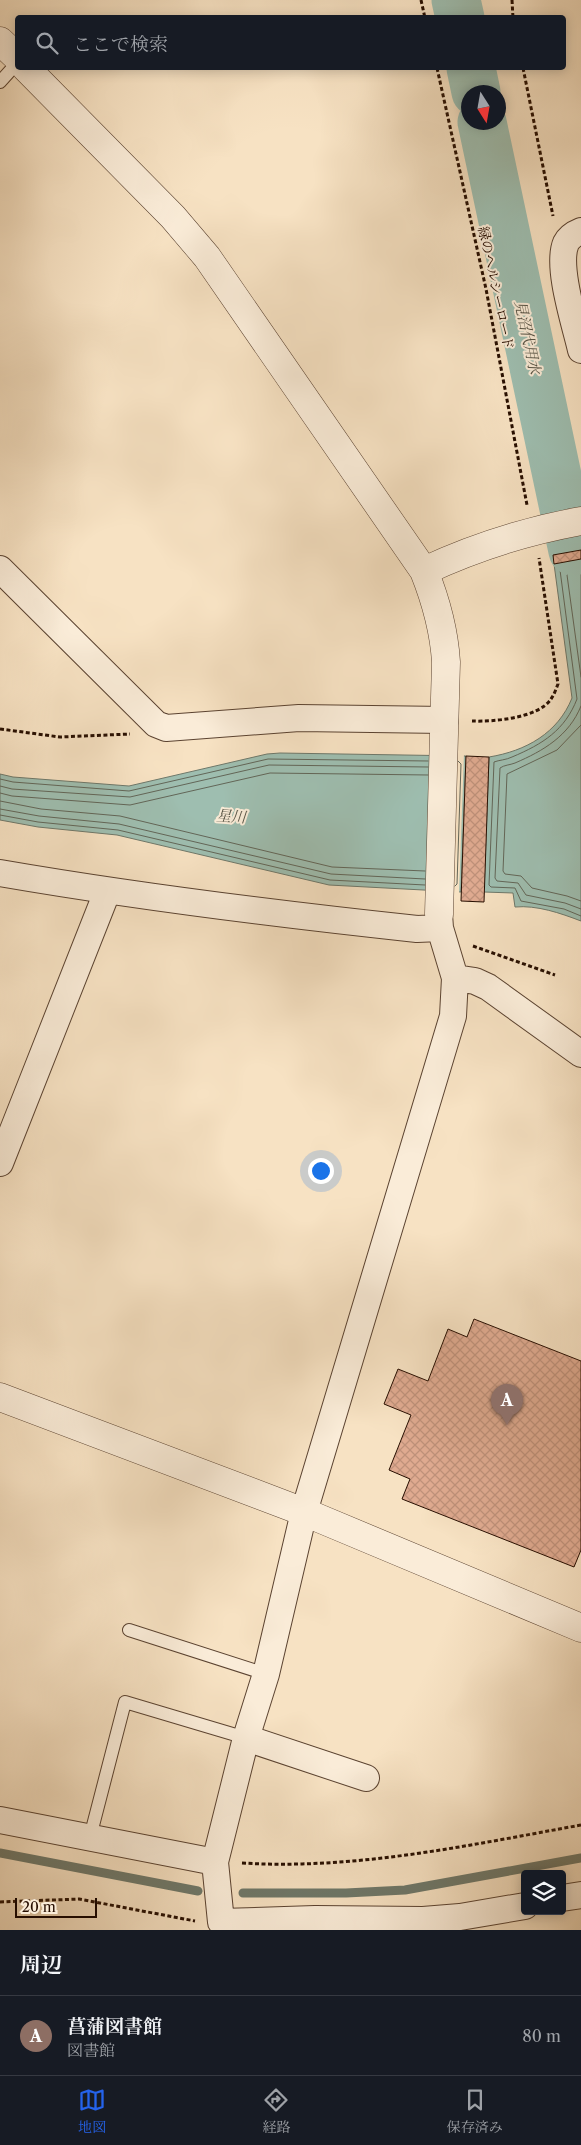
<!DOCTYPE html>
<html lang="ja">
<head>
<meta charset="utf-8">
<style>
	body { margin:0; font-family:"Libre Caslon Text","Noto Serif JP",serif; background:#242831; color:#f1f3f6 }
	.controls { position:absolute; right:15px; bottom:15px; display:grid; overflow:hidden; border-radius:5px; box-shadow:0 2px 12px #0003 }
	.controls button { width:45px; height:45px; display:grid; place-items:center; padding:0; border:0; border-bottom:1px solid #363941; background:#171b24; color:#f1f3f6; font:25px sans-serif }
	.compass { position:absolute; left:461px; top:85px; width:45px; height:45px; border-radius:50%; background:#171b24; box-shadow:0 2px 12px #0003; rotate:169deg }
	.scale { position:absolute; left:15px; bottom:12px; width:82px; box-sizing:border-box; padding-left:5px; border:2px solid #270e00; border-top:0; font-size:14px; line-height:18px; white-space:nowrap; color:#270e00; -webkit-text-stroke:4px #faecd8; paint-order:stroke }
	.you { position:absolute; left:320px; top:1170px; width:18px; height:18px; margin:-12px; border:4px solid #fff; border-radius:50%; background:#1a73e8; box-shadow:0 0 0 8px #1a73e833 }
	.badge { display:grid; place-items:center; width:32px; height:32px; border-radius:50%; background:#2563eb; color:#fff; font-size:16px; font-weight:700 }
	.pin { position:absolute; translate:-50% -41px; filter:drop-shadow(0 1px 2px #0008) }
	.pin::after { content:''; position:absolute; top:26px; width:18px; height:15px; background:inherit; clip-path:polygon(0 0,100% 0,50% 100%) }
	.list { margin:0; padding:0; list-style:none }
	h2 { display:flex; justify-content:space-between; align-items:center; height:65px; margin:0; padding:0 20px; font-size:21px }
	h2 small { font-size:16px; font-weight:400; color:#9ea1a6 }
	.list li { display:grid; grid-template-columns:32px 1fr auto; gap:15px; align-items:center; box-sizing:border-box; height:80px; padding:0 20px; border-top:1px solid #363941 }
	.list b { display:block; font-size:19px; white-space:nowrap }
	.list p { margin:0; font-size:16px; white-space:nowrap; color:#9ea1a6 }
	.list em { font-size:16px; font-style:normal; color:#9ea1a6 }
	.icon { flex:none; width:28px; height:28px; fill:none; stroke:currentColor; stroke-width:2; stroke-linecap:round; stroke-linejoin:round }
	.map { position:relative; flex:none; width:581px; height:1930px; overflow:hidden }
	.search { position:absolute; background:#171b24; box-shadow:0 2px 12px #0003; left:15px; right:15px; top:15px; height:55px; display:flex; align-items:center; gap:12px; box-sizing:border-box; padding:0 18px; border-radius:5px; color:#9ea1a6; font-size:19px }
	.sheet { height:145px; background:#171b24 }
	nav { display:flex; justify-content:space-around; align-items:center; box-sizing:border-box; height:70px; border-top:1px solid #363941; background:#171b24; font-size:14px; color:#9ea1a6 }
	nav a { display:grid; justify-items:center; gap:2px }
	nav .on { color:#2563eb }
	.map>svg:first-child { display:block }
	.water { fill:#9ebeb0; stroke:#6e786a }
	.pier { fill:#f7e2c3 }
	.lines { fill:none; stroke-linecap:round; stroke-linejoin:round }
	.shore { stroke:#626658; stroke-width:1 }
	.stream { stroke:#6e786a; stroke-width:9 }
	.river { stroke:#9ebeb0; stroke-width:49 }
	.building { fill:url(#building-cross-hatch); stroke:#270e00 }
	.service-casing { stroke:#5b4331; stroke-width:14 }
	.minor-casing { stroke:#5b4331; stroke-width:28 }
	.tertiary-casing { stroke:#5b4331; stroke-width:29 }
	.path { stroke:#270e00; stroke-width:3; stroke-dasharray:4 2.5; stroke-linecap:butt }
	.service { stroke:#faecd8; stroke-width:12 }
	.minor { stroke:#faecd8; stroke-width:26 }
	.tertiary { stroke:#faecd8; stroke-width:28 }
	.labels { text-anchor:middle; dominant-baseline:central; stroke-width:4; stroke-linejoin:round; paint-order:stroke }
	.street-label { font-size:14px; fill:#270e00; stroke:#faecd8 }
	.water-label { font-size:15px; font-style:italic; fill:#575446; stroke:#faecd8 }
</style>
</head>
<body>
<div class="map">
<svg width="581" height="1930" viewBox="0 0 581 1930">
	<defs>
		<pattern id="building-cross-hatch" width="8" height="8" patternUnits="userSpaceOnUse" patternTransform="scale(1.25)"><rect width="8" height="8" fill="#dfaa90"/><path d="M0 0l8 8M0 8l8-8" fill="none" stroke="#bf917a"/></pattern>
	</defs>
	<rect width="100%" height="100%" fill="#f7e2c3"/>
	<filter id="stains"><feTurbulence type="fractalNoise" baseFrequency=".004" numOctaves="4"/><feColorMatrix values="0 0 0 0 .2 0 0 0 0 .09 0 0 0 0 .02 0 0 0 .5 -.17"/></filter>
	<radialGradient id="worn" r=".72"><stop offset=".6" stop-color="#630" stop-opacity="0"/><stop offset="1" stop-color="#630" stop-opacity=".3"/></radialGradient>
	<path class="water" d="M581 559V921C560 913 537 905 515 907L513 893 484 892 489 757C526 751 558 733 572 698L554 564Z
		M280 753 466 756 461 892 329 885 117 835 38 827 0 820V774L13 777 129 786 267 754Z"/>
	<path class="pier" d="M432 753 464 754 459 894 426 892Z"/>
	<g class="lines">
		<path class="shore" d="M581 564 562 568 560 570 577 699C565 730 543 744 512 757 506 760 499 760 494 762L489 885 491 887 515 888 521 901 564 909 581 916
			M581 570 569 573 567 575 581 677
			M581 706C569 736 543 751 515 763 510 765 504 765 500 768L495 878 497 881 518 883 526 895 565 903 581 909
			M581 725 557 750 507 774 503 871 505 874 521 876 532 888 567 896 581 901
			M0 779 13 782 129 791 268 759 428 761
			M0 786 12 789 130 797 269 765 428 767
			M0 793 12 796 130 805 270 773 428 775
			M0 801 41 809 120 816 332 867 425 871
			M0 809 39 816 119 824 331 874 425 879
			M0 815 38 822 118 830 330 880 425 885
			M455 886 457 884 461 764 458 761"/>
		<path class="stream" d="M0 1853 198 1891
			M243 1893H346L405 1890 581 1858"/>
		<path class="river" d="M456 0 460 18
			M471 68 476 92
			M482 122 573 551"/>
	</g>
	<path class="building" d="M581 550V559L554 564 553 555Z
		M466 756 489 757 484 902 461 901Z
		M474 1319 581 1361V1550L574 1567 402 1499 410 1479 389 1470 411 1415 384 1404 398 1369 428 1381 448 1329 467 1337Z"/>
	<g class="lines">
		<g class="service-casing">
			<path id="service" d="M0 82 18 62
				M129 1630 266 1674
				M90 1837 125 1702 246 1738"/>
		</g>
		<g class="minor-casing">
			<path id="minor" d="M581 231C576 233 569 237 566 243 556 266 575 324 581 350
				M0 569 156 724 166 728 299 718 445 720
				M0 873C139 897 277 914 417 929L440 928
				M455 978 475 981 488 987 581 1054
				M0 1163 107 892
				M246 1738 366 1778
				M0 1820 215 1862
				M562 1898 581 1895
				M221 1922 315 1919 423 1920 460 1917 525 1906
				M231 1930 221 1922 215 1862 246 1738 266 1674 304 1512 453 1016 455 978 440 928 439 914"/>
		</g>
		<g class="tertiary-casing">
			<path id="tertiary" d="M0 41 18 58
				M26 68 173 217 207 257 424 571C436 601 444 629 446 662L439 914
				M424 571C475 547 526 531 581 521
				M0 1397 304 1512 581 1628"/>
		</g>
		<path class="path" d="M421 0 425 18
			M512 0 513 18
			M437 68 486 289 527 505
			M523 68 553 216
			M472 721C493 722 539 718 551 699 554 695 556 689 558 684L539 558
			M0 729 60 737 130 734
			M473 946 555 975
			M242 1863C356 1870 470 1845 581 1825
			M0 1902 79 1899 195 1921"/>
		<use href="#service" class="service"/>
		<use href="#minor" class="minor"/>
		<use href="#tertiary" class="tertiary"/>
	</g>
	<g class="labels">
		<g class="street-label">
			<text transform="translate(496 288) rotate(78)">緑のヘルシーロード</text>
		</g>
		<g class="water-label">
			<text transform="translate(528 337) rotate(78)">見沼代用水</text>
			<text transform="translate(231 816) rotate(4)">星川</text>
		</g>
	</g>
	<rect width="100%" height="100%" filter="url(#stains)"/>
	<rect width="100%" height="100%" fill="url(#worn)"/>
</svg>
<div class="controls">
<button><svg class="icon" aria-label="layers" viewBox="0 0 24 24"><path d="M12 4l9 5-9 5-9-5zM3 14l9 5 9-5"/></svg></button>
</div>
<svg class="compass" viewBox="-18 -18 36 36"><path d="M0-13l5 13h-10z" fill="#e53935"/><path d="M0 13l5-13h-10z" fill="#9ea1a6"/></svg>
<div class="scale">20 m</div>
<div class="you"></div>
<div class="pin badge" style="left:507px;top:1425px;background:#8d6e63">A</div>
<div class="search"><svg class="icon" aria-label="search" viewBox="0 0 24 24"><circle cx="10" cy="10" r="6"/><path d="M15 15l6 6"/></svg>ここで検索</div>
</div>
<section class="sheet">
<h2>周辺<small></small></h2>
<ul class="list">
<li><span class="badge" style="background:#8d6e63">A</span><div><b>菖蒲図書館</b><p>図書館</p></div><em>80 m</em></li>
</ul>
</section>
<nav>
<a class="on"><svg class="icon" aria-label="map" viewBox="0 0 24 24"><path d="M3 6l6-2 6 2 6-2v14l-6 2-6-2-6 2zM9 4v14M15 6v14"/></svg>地図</a>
<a><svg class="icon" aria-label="directions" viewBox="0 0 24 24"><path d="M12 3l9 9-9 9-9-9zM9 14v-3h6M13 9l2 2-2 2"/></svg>経路</a>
<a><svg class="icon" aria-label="saved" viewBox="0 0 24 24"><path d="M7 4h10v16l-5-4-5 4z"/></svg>保存済み</a>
</nav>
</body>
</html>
